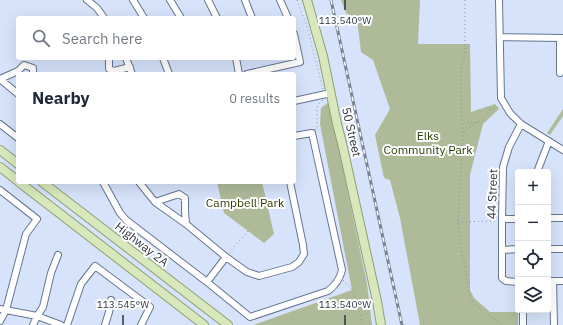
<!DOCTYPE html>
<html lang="en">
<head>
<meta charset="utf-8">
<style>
	body { margin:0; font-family:"IBM Plex Sans",sans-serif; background:#f2f2f3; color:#1f2937 }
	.controls { position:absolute; right:12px; bottom:12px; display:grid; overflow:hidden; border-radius:4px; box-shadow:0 4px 16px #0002 }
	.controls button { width:36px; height:36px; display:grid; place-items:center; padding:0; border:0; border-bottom:1px solid #e0e1e3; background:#fff; color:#1f2937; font:20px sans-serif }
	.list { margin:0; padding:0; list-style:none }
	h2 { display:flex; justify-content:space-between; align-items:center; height:52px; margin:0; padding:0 16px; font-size:17px }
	h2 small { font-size:13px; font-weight:400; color:#747a83 }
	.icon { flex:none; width:22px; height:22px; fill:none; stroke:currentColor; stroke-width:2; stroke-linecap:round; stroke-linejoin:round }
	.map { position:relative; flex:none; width:563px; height:325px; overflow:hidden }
	.search { position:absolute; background:#fff; box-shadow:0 4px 16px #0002; left:16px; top:16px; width:280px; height:44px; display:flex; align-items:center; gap:10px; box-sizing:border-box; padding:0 14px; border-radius:4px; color:#747a83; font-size:15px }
	.panel { position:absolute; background:#fff; box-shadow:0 4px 16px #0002; left:16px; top:72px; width:280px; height:112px; border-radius:4px }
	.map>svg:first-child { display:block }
	.green { fill:#aeba98 }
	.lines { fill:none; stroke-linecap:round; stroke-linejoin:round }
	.minor-casing { stroke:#677690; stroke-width:8 }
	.major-casing { stroke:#8da073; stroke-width:10 }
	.path { stroke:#8892a4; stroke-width:1; stroke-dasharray:1 3; stroke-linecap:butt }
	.minor { stroke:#fff; stroke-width:6 }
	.major { stroke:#d9e8bc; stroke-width:8 }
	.rail-casing { stroke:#798393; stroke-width:3 }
	.rail { stroke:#fff; stroke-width:1.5; stroke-dasharray:4.5; stroke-linecap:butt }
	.ticks { fill:none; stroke:#2f3540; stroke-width:1.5 }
	.labels { text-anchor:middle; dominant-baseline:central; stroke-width:4; stroke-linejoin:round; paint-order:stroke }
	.street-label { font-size:12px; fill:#2f3540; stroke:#fff }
	.park-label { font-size:12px; fill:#2e3d00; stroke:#fff }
	.ticks-label { font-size:10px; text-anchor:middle; fill:#2f3540; stroke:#fff; stroke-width:4; stroke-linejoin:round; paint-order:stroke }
</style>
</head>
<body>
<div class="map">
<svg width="563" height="325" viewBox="0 0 563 325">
	<rect width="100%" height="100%" fill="#d6e3fb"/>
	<path class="green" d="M341 0H420L418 44H470L471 112 495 104 499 109 483 124 470 175V290L474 298 490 312H518V325H420L400 218 390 180 384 178 375 135 390 109 373 60 361 52 357 19 346 13Z
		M329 102 367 284 372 325H253L352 290 320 124 321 108Z
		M563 109V116L550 135 547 133Z
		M217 182H262L274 234 264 243 224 213Z"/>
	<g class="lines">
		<g class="minor-casing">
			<path id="minor" d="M87 0 97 8 104 18
				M133 0 144 18
				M170 0 181 18
				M208 0 217 18
				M245 0 252 18
				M280 0 288 18
				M499 0 501 98 510 113 521 124 563 150
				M500 37 563 38
				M560 38V73
				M109 58V69L114 71 130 67
				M126 58 132 74
				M163 58 169 74
				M236 58 239 74
				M247 74 300 62 294 34
				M0 79 18 71 24 65 33 68V74
				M0 79 18 94
				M294 101 331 93
				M0 124 18 138
				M537 172 549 141
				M103 182 120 213 126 220 207 282 226 257
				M139 182 155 202 186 224 226 257 247 272 259 276 292 267 299 262 304 254 303 245 290 182
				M0 190 37 219 26 234 6 310 0 321
				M155 202 179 194 185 198V211L186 224
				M548 218H563
				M502 219H518
				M548 249H563
				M502 250 518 249
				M548 281H563
				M553 281 554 325
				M207 282 250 317 328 291C336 285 340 279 342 270L312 133 294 136
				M518 282 506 281 502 278V219L503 167 509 147 521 124
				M0 309 37 316 61 325
				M523 310V325
				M33 325 37 316 43 307 51 273 58 255
				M67 325 81 284 95 266 150 307 141 325
				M105 325 109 312 111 300"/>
		</g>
		<g class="major-casing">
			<path id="major" d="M307 0 323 56 337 124 342 143 377 301 381 325
				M0 150 18 164
				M0 167 18 181
				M19 182 204 325
				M42 182 228 325"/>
		</g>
		<path class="path" d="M297 0 307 27 323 89
			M465 0V54L461 68V102L463 133 458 222 461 251 466 270 468 290 472 301 478 307 502 325
			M479 122 490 110 500 106
			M315 130 317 129V109L318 105 323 100
			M464 133 466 130 478 122 473 123 464 122
			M458 222 497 221
			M229 253 248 231
			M343 280C346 284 350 286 352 290 356 295 360 315 362 323L361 325"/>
		<use href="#minor" class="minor"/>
		<use href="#major" class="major"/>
		<g class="rail-casing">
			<path id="rail" d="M331 0 402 325"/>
		</g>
		<use href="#rail" class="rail"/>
	</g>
	<path class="ticks" d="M345 0V10M123 315V325M345 315V325"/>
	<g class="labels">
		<g class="street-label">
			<text transform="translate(352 132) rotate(77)">50 Street</text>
			<text transform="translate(492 194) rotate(-88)">44 Street</text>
			<text transform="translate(142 244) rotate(38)">Highway 2A</text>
		</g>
		<g class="park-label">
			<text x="428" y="135">Elks<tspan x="428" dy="14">Community Park</tspan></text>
			<text x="245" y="202">Campbell Park</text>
		</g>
	</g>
	<g class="ticks-label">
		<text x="345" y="24">113.540°W</text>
		<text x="123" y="308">113.545°W</text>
		<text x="345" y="308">113.540°W</text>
	</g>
</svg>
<div class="controls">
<button>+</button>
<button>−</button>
<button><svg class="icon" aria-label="locate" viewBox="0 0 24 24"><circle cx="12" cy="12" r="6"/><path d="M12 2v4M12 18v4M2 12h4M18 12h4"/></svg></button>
<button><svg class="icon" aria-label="layers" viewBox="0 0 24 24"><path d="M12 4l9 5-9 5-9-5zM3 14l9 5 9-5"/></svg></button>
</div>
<div class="search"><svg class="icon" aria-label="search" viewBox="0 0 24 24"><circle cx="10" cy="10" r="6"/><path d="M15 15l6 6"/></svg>Search here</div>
<section class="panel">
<h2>Nearby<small>0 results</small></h2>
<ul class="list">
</ul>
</section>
</div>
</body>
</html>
